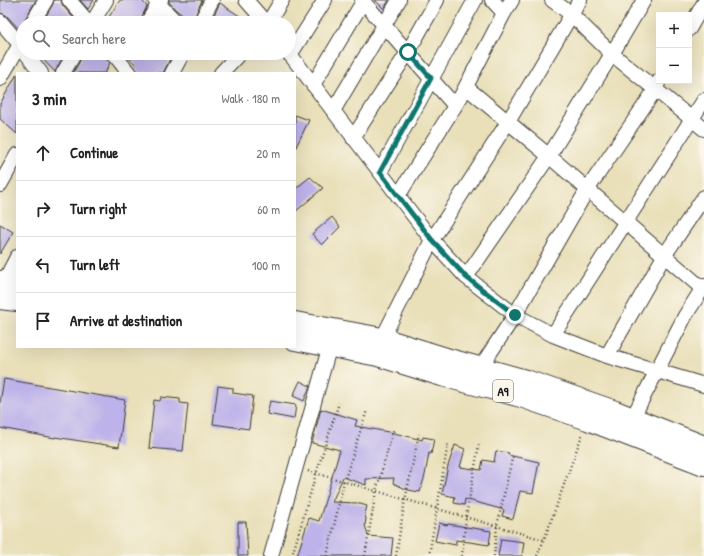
<!DOCTYPE html>
<html lang="en">
<head>
<meta charset="utf-8">
<style>
	body { margin:0; font-family:"Patrick Hand",sans-serif; background:#f6f6f6; color:#222 }
	.controls { position:absolute; right:12px; top:12px; display:grid; overflow:hidden; border-radius:0px; box-shadow:0 4px 16px #0002 }
	.controls button { width:36px; height:36px; display:grid; place-items:center; padding:0; border:0; border-bottom:1px solid #e0e0e0; background:#fff; color:#222; font:20px sans-serif }
	.stop { position:absolute; width:12px; height:12px; margin:-9px; border:3px solid #0f766e; border-radius:50%; background:#fff }
	.stop.end { background:#0f766e; border-color:#fff; box-shadow:0 1px 4px #0008 }
	.list { margin:0; padding:0; list-style:none }
	h2 { display:flex; justify-content:space-between; align-items:center; height:52px; margin:0; padding:0 16px; font-size:17px }
	h2 small { font-size:13px; font-weight:400; color:#767676 }
	.list li { display:grid; grid-template-columns:26px 1fr auto; gap:12px; align-items:center; box-sizing:border-box; height:56px; padding:0 16px; border-top:1px solid #e0e0e0 }
	.list b { display:block; font-size:15px; white-space:nowrap }
	.list em { font-size:13px; font-style:normal; color:#767676 }
	.icon { flex:none; width:22px; height:22px; fill:none; stroke:currentColor; stroke-width:2; stroke-linecap:round; stroke-linejoin:round }
	.map { position:relative; flex:none; width:704px; height:556px; overflow:hidden }
	.search { position:absolute; background:#fff; box-shadow:0 4px 16px #0002; left:16px; top:16px; width:280px; height:44px; display:flex; align-items:center; gap:10px; box-sizing:border-box; padding:0 14px; border-radius:22px; color:#767676; font-size:15px }
	.panel { position:absolute; background:#fff; box-shadow:0 4px 16px #0002; left:16px; top:72px; width:280px; height:276px; border-radius:0px }
	.map>svg:first-child { display:block }
	.building { fill:#bdb2e9 }
	.lines { fill:none; stroke-linecap:round; stroke-linejoin:round }
	.street-casing { stroke:#3b3934; stroke-width:16 }
	.highway-casing { stroke:#3b3934; stroke-width:24 }
	.path { stroke:#3b3934; stroke-width:2.5; stroke-dasharray:1 3; stroke-linecap:butt }
	.street { stroke:#fff; stroke-width:14 }
	.highway { stroke:#fff; stroke-width:22 }
	.route { stroke:#0f766e; stroke-width:5 }
	.labels { text-anchor:middle; dominant-baseline:central; stroke-width:3; stroke-linejoin:round; paint-order:stroke }
	.shield { fill:#fbf7ec; stroke:#5f5e5a; stroke-width:1 }
	.shield-label { font-size:13px; font-weight:bold; fill:#1c1c1c }
</style>
</head>
<body>
<div class="map">
<svg width="704" height="556" viewBox="0 0 704 556">
	<rect width="100%" height="100%" fill="#fbf7ec"/>
	<filter id="ink" filterUnits="userSpaceOnUse"><feTurbulence type="fractalNoise" baseFrequency=".025" numOctaves="2"/><feDisplacementMap in="SourceGraphic" scale="8" xChannelSelector="R" yChannelSelector="G"/><feConvolveMatrix kernelMatrix="1 2 1 2 8 2 1 2 1" color-interpolation-filters="sRGB"/></filter>
	<filter id="wash" filterUnits="userSpaceOnUse"><feTurbulence type="fractalNoise" baseFrequency=".012" numOctaves="4" result="noise"/><feDisplacementMap in="SourceGraphic" scale="16" xChannelSelector="R" yChannelSelector="G"/><feGaussianBlur stdDeviation="0.9" result="paint"/><feColorMatrix in="noise" values="0 0 0 0 0 0 0 0 0 0 0 0 0 0 0 0 0 1.4 0 .05"/><feComposite in="paint" operator="in"/></filter>
	<g filter="url(#wash)">
		<rect width="100%" height="100%" fill="#e9e0ba"/>
		<g id="blocks">
			<path class="building" d="M0 0H36L25 19 23 27 21 31 6 15 0 13Z
				M54 0H61L63 6 78 23H42L53 4Z
				M80 0H94L88 9Z
				M120 0H141L147 6 139 23H105Z
				M169 0H202L192 23 175 9 169 2Z
				M375 0H389L384 9Z
				M220 3 241 17 237 23H210Z
				M37 53H65L55 72Z
				M83 53H105L106 58 110 63 105 73H73L82 57Z
				M124 53H173L163 73H139L135 67 136 65Z
				M17 74V134L0 119V104Z
				M295 115 309 120 295 149Z
				M310 177 323 188 295 212V189Z
				M332 217 340 227 322 245 312 234Z
				M0 224 13 232 0 254Z
				M4 379 125 400 119 447 55 437V438L0 428V403Z
				M300 381 310 386 304 401 293 396Z
				M218 386 233 388V393L253 396 249 429 213 424Z
				M161 397 180 399V403L188 404 183 451 149 448 154 400 160 401Z
				M270 401 296 405 294 419 267 414Z
				M321 409 357 420 355 426 394 433 422 440 423 437 434 439 431 454 429 453 425 475 420 492 408 490 393 483 394 478 366 479V485L343 477 332 502 357 503 367 506 365 514 366 519 365 525 368 536 393 538 391 556H297L309 518 319 521 340 450 312 443Z
				M455 445 465 449 460 467 481 470 483 460 494 462 496 451 509 453 508 455 539 462 533 493 520 491 513 519 502 516 504 510 465 499 464 505 454 503 455 497 442 494 448 466Z
				M238 522H246L248 556H238Z
				M439 523 447 525 448 524 491 531 489 545 456 540V545L435 541Z
				M501 539 524 542 522 556H498Z"/>
		</g>
	</g>
	<g filter="url(#ink)">
		<use href="#blocks" fill-opacity="0" stroke="#3b3934" stroke-width="1"/>
		<g class="lines">
			<g class="street-casing">
				<path id="street" d="M69 0 89 23
					M155 0 177 23
					M246 0 266 23
					M362 0 455 106
					M492 0 504 13
					M552 0 571 14 612 54 704 129
					M0 21 23 48
					M32 23 46 0
					M92 23 106 0
					M147 23 161 0
					M200 23 212 0
					M268 23 282 0
					M689 29 704 3
					M26 53 41 73
					M113 53 129 73
					M289 53 432 240 466 277 515 315 553 335 607 356 704 385
					M290 55 325 0
					M63 73 75 53
					M172 73 183 53
					M221 73 240 53
					M0 79 23 39
					M313 85 364 0
					M466 87 549 156 704 290
					M333 111 399 0
					M353 138 408 52 437 0
					M380 172 475 0
					M0 185 17 155
					M398 196 460 98 504 13 512 0
					M466 277 549 156 612 54 644 0
					M4 282 17 257
					M553 335 704 100
					M382 339 432 240 508 122 580 0
					M607 356 664 256 704 197
					M480 368 515 315 587 190 655 90 659 81
					M632 419 685 316 704 286
					M271 556 330 345"/>
			</g>
			<g class="highway-casing">
				<path id="highway" d="M0 282 17 284
					M0 298 17 300
					M295 323 382 339 446 359 526 381 615 412 704 447
					M295 339 378 355 442 375 521 396 588 419 704 464"/>
			</g>
			<path class="path" d="M308 471 544 540
				M292 556 316 474 339 403
				M327 556 344 482 367 410
				M365 556 376 491 394 428
				M396 556 405 500 419 434
				M429 556 448 443
				M462 556 466 517 479 444
				M494 556 497 526 513 454
				M537 556 544 540 582 435"/>
			<use href="#street" class="street"/>
			<use href="#highway" class="highway"/>
		</g>
	</g>
	<g class="lines" filter="url(#ink)">
		<path class="route" d="M408 52 431 78 380 172 432 240 466 277 515 315"/>
	</g>
	<g class="labels">
		<rect class="shield" x="493" y="380" width="20" height="22" rx="3"/>
		<g class="shield-label">
			<text x="503" y="391">A9</text>
		</g>
	</g>
</svg>
<div class="controls">
<button>+</button>
<button>−</button>
</div>
<div class="stop" style="left:408px;top:52px"></div>
<div class="stop end" style="left:515px;top:315px"></div>
<div class="search"><svg class="icon" aria-label="search" viewBox="0 0 24 24"><circle cx="10" cy="10" r="6"/><path d="M15 15l6 6"/></svg>Search here</div>
<section class="panel">
<h2>3 min<small>Walk · 180 m</small></h2>
<ul class="list">
<li><svg class="icon" aria-label="ahead" viewBox="0 0 24 24"><path d="M12 20V5M6 11l6-6 6 6"/></svg><div><b>Continue</b></div><em>20 m</em></li>
<li><svg class="icon" aria-label="right" viewBox="0 0 24 24"><path d="M7 20v-9h11M14 6l5 5-5 5"/></svg><div><b>Turn right</b></div><em>60 m</em></li>
<li><svg class="icon" aria-label="left" viewBox="0 0 24 24"><path d="M17 20v-9H6M10 6l-5 5 5 5"/></svg><div><b>Turn left</b></div><em>100 m</em></li>
<li><svg class="icon" aria-label="arrive" viewBox="0 0 24 24"><path d="M6 21V4h12l-3 4 3 4H6"/></svg><div><b>Arrive at destination</b></div></li>
</ul>
</section>
</div>
</body>
</html>
